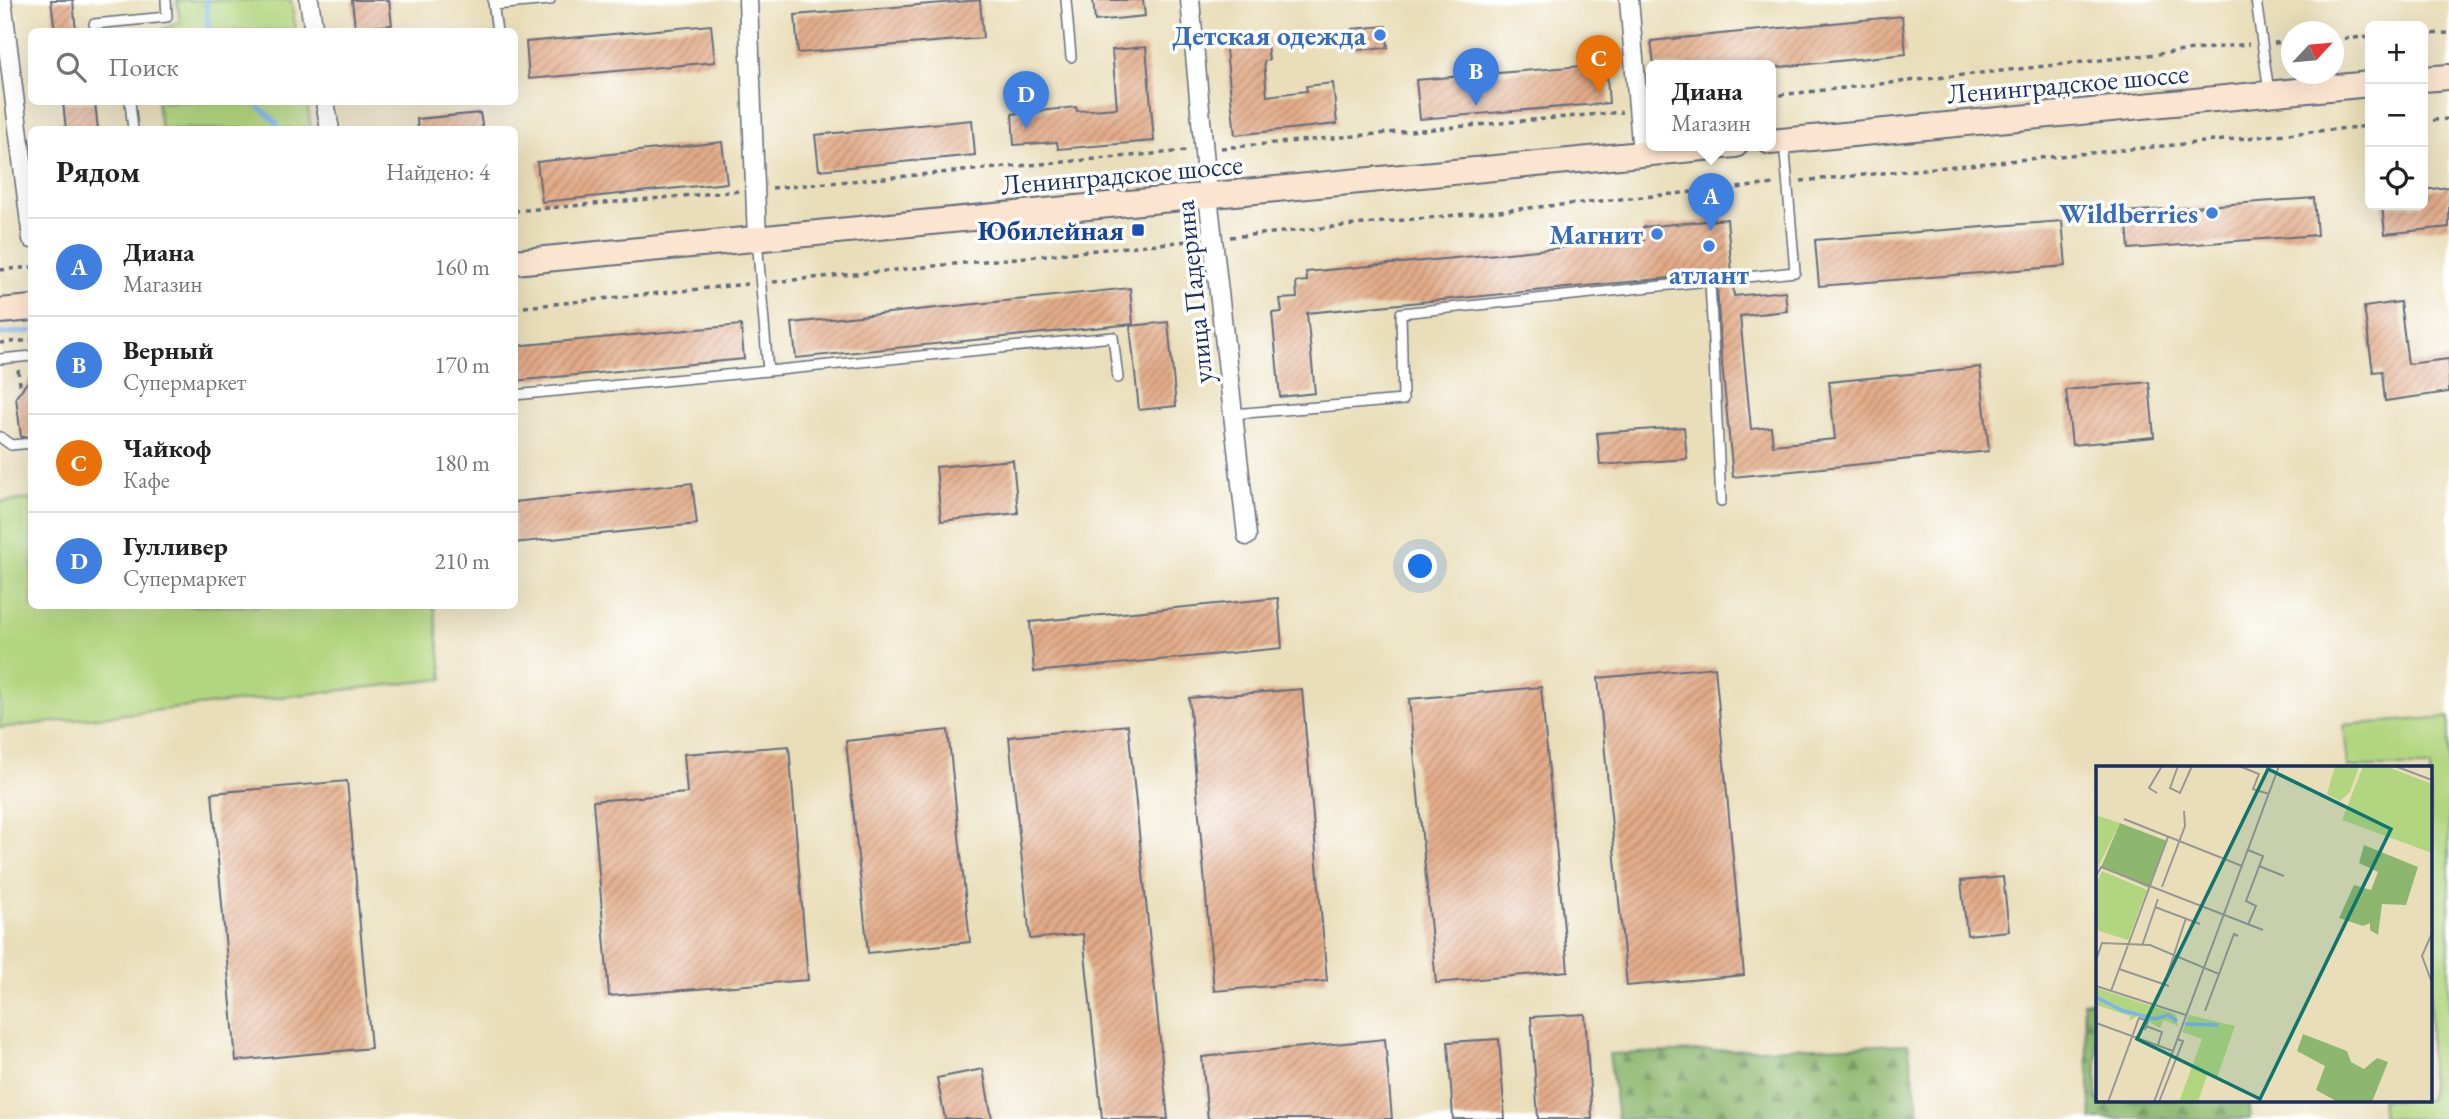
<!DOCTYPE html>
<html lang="ru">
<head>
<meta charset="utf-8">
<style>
	body { margin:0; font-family:"EB Garamond",serif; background:#f2f2f2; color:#222 }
	.controls { position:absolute; right:21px; top:21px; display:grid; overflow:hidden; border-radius:10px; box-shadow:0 7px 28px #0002 }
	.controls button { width:63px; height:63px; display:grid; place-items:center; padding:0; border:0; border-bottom:2px solid #e0e0e0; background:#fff; color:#222; font:35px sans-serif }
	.compass { position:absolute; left:2281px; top:21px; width:63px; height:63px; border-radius:50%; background:#fff; box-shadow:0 7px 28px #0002; rotate:64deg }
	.you { position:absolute; left:1421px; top:567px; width:24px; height:24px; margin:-18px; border:5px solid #fff; border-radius:50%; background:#1a73e8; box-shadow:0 0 0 10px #1a73e833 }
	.badge { display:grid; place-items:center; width:46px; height:46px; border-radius:50%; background:#0b8043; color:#fff; font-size:23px; font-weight:700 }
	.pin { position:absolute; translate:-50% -58px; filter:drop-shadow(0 2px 4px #0008) }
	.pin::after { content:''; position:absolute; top:37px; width:24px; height:21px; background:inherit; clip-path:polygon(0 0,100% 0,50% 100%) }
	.popup { position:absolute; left:1646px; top:60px; width:130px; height:91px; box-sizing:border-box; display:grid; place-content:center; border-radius:10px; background:#fff; filter:drop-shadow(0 2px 5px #0005); font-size:23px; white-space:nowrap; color:#767676 }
	.popup b { font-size:26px; color:#222 }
	.popup::after { content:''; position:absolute; left:50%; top:100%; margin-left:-14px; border:14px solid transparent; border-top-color:#fff }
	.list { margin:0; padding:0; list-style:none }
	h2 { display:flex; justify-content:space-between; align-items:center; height:91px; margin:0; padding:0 28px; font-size:30px }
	h2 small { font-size:23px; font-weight:400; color:#767676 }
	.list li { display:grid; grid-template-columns:46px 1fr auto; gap:21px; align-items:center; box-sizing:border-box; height:98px; padding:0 28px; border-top:2px solid #e0e0e0 }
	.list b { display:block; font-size:26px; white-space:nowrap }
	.list p { margin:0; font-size:23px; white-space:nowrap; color:#767676 }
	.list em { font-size:23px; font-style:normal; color:#767676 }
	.icon { flex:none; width:38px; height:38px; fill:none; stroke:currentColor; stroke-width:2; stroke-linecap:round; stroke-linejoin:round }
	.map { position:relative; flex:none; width:2449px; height:1119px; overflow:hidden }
	.search { position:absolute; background:#fff; box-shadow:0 7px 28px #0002; left:28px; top:28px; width:490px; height:77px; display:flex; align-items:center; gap:18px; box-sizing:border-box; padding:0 24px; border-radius:10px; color:#767676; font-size:26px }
	.panel { position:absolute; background:#fff; box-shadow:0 7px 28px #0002; left:28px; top:126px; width:490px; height:483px; border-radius:10px }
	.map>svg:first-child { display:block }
	.green { fill:#b2d67f; stroke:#66826e; stroke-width:2 }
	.forest { fill:url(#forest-firs); stroke:#547366; stroke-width:2 }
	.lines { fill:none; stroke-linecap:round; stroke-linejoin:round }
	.stream { stroke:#7fb5ee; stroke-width:5 }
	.building { fill:url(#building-hatch) }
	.lane-casing { stroke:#636c7e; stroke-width:12 }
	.street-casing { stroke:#636c7e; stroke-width:21 }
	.secondary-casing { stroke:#636c7e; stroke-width:28 }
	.path { stroke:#636c7e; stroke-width:3.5; stroke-dasharray:5 5; stroke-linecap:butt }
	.lane { stroke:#fff; stroke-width:9 }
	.street { stroke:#fff; stroke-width:18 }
	.secondary { stroke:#fce5d0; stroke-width:24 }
	.shop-dot { fill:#3f7fe0; stroke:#fff; stroke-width:2.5 }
	.transit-dot { fill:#1a4fb4; stroke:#fff; stroke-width:2.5 }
	.labels { text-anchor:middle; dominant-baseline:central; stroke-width:7; stroke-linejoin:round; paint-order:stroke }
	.shop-label { font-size:28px; font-weight:bold; fill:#366cbe; stroke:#fff; text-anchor:end }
	.street-label { font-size:28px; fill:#1b2f5e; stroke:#fff }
	.transit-label { font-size:28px; font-weight:bold; fill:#164399; stroke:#fff; text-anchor:end }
	.inset-river { fill:none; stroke:#7fb5ee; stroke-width:3.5 }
	.inset-road { fill:none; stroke:#979895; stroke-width:2 }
	.view { fill:#0f766e; fill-opacity:0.15; stroke:#0f766e; stroke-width:3.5 }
	.inset-edge { fill:none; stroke:#1b2f5e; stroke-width:3.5 }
</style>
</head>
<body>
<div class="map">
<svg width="2449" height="1119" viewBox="0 0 2449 1119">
	<defs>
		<pattern id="forest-firs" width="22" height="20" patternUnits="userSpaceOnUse" patternTransform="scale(1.75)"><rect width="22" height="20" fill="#8db76e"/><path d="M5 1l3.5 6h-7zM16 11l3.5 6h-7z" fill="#72955e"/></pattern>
		<pattern id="building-hatch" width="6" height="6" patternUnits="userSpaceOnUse" patternTransform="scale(1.75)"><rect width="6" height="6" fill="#e3ab88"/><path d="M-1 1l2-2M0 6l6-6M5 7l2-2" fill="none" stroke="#b78c72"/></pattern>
	</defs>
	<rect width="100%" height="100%" fill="#fff"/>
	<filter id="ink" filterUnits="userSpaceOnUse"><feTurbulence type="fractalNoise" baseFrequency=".0143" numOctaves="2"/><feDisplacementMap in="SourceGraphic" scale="14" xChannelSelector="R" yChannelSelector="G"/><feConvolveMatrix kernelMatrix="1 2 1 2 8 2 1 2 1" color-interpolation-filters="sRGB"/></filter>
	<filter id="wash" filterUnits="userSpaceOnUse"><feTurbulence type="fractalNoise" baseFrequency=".00686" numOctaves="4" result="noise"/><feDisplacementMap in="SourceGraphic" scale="28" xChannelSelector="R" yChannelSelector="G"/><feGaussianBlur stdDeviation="1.57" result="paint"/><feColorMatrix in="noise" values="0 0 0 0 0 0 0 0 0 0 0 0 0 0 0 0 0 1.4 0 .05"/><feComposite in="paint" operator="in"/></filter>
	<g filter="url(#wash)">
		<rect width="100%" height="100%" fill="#e9deb9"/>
		<path class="green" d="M177 0H291L296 31H159L180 22Z
			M157 102H307L311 129H161Z
			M31 499 32 606H434L443 679 0 728V502Z
			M2449 717V1119H2383L2381 1100H2430V767H2348L2344 725Z"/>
		<path class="forest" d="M2097 1000V1100H2248L2250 1119H2092L2083 1002Z
			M1908 1044 1920 1119H1618L1609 1054Z"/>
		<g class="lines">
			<path class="stream" d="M206 0 208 32
				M254 102 276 122 279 130
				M0 334 32 331"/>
		</g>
		<g id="blocks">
			<path class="building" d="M51 0H73L76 32H55Z
				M352 0H389L392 25 355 28Z
				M980 0 983 38 798 53 795 15Z
				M1093 0H1143L1145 16 1095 21Z
				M1902 16 1906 54 1770 68V65H1654L1651 41Z
				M711 25 715 62 529 79 526 42Z
				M1386 26 1388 48 1354 50 1352 29Z
				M1266 36 1269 60 1264 61 1267 96 1307 91 1306 86 1333 83 1337 124 1235 135 1225 40Z
				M1146 47 1154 141 1058 149 1057 142 1014 145 1012 114 1076 107 1077 111 1117 108 1112 50Z
				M1606 64 1609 103 1420 119 1416 80Z
				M63 102H95L98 130H66Z
				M480 113 483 130H418L417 119Z
				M972 120 975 155 819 170 815 135Z
				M722 142 727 183 542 202 537 162Z
				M2449 187V227L2385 234 2382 205H2423V190Z
				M2314 198 2317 235 2129 249 2126 212Z
				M1727 219 1732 272 1307 313 1315 393 1280 397 1272 313 1282 312 1280 299 1297 298 1296 282 1307 281 1306 272 1644 240 1643 227Z
				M2062 221 2066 266 1819 286 1815 240Z
				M1733 285 1734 296 1785 291 1787 311 1740 316 1751 429 1771 427 1773 445 1835 439 1829 382 1980 367 1989 451 1733 477 1721 353 1717 287Z
				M1130 288 1133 324 796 358 792 323Z
				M2400 302 2408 364 2449 359V392L2385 401 2382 371 2373 372 2364 307Z
				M1168 322 1176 406 1139 410 1130 326Z
				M741 325 744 359 514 381V346Z
				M32 376V436L21 437 16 397Z
				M2149 382 2154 437 2072 445 2066 390Z
				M1684 427 1687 459 1600 465 1597 433Z
				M1013 460 1018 513 941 521 936 467Z
				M692 483 697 524 514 543V502Z
				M1278 598 1282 648 1034 672 1030 622Z
				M1715 667 1744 975 1627 986 1598 678Z
				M1541 687 1568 971 1436 983 1409 699Z
				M1302 689 1327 981 1214 991 1189 698Z
				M1128 725 1168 1119H1102L1083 934 1030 939 1009 737Z
				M948 730 970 942 868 953 846 741Z
				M789 746 808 980 609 996 593 801 687 793 684 754Z
				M347 781 371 1048 236 1061 212 793Z
				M2003 877 2009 931 1967 935 1961 881Z
				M1585 1014 1592 1119H1538L1531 1017Z
				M1385 1039 1392 1119H1208L1202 1057Z
				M1499 1039 1505 1119H1453L1448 1042Z
				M983 1069 992 1119H945L937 1078Z"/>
		</g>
	</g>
	<g filter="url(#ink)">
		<use href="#blocks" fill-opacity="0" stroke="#636c7e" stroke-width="2"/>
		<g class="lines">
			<g class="lane-casing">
				<path id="lane" d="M1066 0 1071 57
					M2256 0 2269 92
					M493 2 497 32
					M494 5 550 0
					M94 24 167 17 166 0
					M130 102 133 130
					M1710 281 1721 501
					M0 359 32 356
					M768 371 1113 337 1118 378
					M514 395 768 371 757 239
					M1233 414 1403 400 1401 313 1795 272 1784 141
					M0 437 11 445 32 443"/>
			</g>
			<g class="street-casing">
				<path id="street" d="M2 0 32 239
					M309 0 314 32
					M748 0 757 239
					M1190 0 1208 196 1247 536
					M1629 0 1642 154
					M325 102 330 130"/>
			</g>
			<g class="secondary-casing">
				<path id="secondary" d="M2423 79 2449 77
					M1770 142 2370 84
					M514 262 1735 145
					M0 311 32 308"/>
			</g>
			<path class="path" d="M2423 34 2449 33
				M2334 39 2370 37
				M2274 43 2292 42
				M1770 96 2249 44
				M2423 121 2449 119
				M1221 148 1622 112
				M1801 181 2370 126
				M772 188 1186 151
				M514 211 740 191
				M1230 237 1776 184
				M0 270 32 267
				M773 282 1198 240
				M514 308 748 284
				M0 343 32 340
				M18 370 21 390"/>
			<use href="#lane" class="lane"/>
			<use href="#street" class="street"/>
			<use href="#secondary" class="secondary"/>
		</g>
	</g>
	<g class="shop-dot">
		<circle cx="1380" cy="35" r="7"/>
		<circle cx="2212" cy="213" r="7"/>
		<circle cx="1657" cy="234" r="7"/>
		<circle cx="1709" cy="246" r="7"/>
	</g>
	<rect class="transit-dot" x="1131" y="223" width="14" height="14" rx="3.5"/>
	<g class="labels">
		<g class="shop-label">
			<text x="1366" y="35">Детская одежда</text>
			<text x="2198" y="213">Wildberries</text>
			<text x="1643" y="234">Магнит</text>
			<text x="1709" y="274" text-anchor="middle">атлант</text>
		</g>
		<g class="street-label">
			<text transform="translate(2068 83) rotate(-5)">Ленинградское шоссе</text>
			<text transform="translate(1122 174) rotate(-5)">Ленинградское шоссе</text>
			<text transform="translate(1193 292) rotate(-96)">улица Падерина</text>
		</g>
		<g class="transit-label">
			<text x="1124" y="230">Юбилейная</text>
		</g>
	</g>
	<g transform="translate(2096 766)">
		<rect width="336" height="336" fill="#e9deb9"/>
		<path d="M239 0H263L254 26 244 35 231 28ZM267 0H289L336 18V87L246 54ZM0 49 24 57 0 105ZM6 105 51 124 32 174 0 164V117ZM0 222 80 248 82 260 68 254 64 262 42 250 33 255 34 250 0 239ZM93 249 139 260 121 312 111 309 102 336H83L106 273 86 266Z" fill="#b2d67f"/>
		<path d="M24 57 71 75 53 122 5 101ZM268 79 322 101 310 139 286 138 282 169 274 164V157L267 160 243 152 258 119 275 124 282 106 263 97ZM207 268 251 285 255 296 268 303 281 292 292 296 276 336H242L220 324 229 300 201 285Z" fill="#8db76e"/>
		<path class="inset-river" d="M0 231 25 244 59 253 72 249 81 255M89 258 122 259"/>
		<path class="inset-road" d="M82 0 74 22 84 27 96 0M143 0 163 8 157 23 173 28M299 0 336 14M61 27 53 22 66 0M28 53 146 100M152 84 167 90 150 135 160 140 152 159M163 100 188 110M0 110 5 101 167 164M66 121 89 60 88 45M59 141 104 158M336 167 326 190 336 217M46 180 62 133M0 194 6 177 54 179 123 208 109 245M23 203 73 220M123 208 138 168 142 170M68 219 90 152M0 220 90 249M15 225 72 71M0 257 77 285M50 260 66 266 62 279M12 336 43 252 52 255 49 264M58 336 183 0M63 336 87 275 81 273"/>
		<path class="view" d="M172 3 295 63 164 333 41 273Z"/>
		<rect width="336" height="336" class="inset-edge"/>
	</g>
</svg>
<div class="controls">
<button>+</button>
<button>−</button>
<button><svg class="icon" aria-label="locate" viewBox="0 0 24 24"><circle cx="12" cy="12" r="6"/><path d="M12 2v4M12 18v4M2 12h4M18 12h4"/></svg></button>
</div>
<svg class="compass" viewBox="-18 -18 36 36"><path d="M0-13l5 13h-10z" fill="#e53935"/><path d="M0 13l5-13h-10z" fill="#767676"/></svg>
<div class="you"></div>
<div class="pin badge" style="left:1711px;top:231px;background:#3f7fe0">A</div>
<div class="popup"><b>Диана</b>Магазин</div>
<div class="pin badge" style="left:1476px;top:106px;background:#3f7fe0">B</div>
<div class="pin badge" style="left:1599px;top:93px;background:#e8710a">C</div>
<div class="pin badge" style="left:1026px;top:129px;background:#3f7fe0">D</div>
<div class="search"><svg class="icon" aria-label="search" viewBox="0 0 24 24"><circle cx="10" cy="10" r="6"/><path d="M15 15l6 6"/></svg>Поиск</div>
<section class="panel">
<h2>Рядом<small>Найдено: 4</small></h2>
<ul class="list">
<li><span class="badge" style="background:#3f7fe0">A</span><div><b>Диана</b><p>Магазин</p></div><em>160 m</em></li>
<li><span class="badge" style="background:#3f7fe0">B</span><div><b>Верный</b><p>Супермаркет</p></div><em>170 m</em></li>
<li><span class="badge" style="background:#e8710a">C</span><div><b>Чайкоф</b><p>Кафе</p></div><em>180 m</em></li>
<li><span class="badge" style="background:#3f7fe0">D</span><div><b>Гулливер</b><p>Супермаркет</p></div><em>210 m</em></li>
</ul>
</section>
</div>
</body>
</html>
